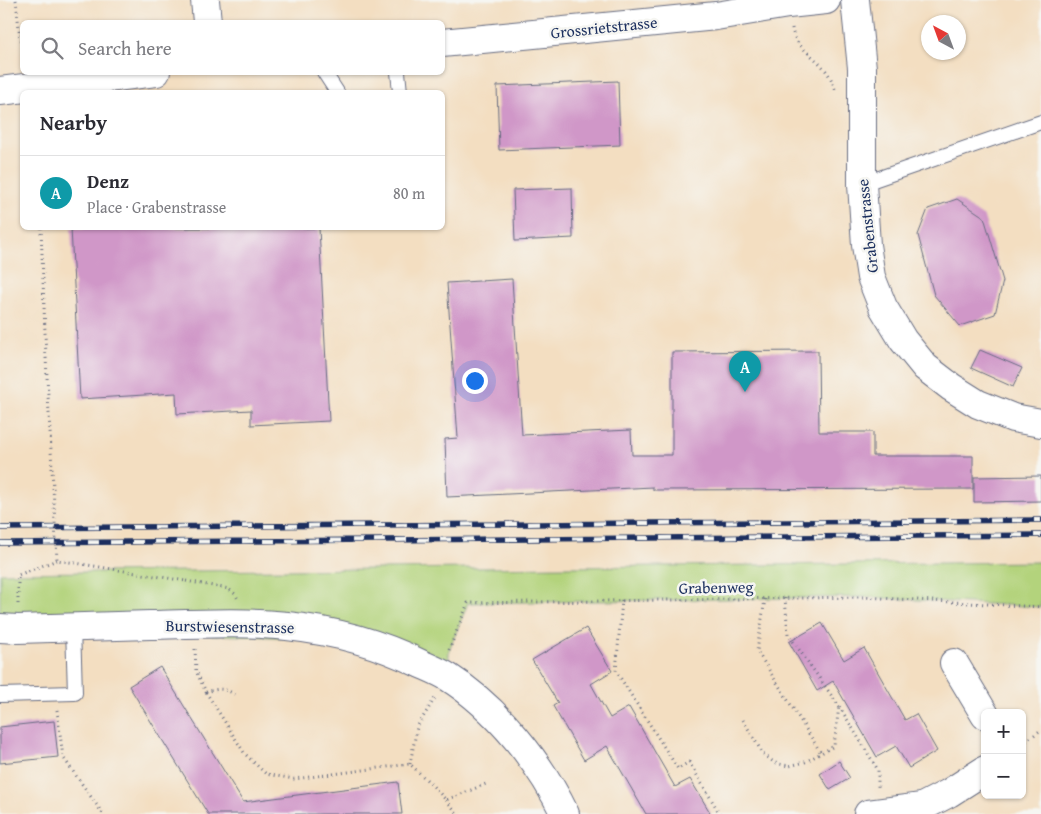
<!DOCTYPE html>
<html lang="en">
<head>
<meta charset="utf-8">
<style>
	body { margin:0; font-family:"Gentium Book Plus",serif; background:#f7f7f7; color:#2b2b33 }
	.controls { position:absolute; right:15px; bottom:15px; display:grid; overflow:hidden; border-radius:8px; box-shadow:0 1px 4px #0004 }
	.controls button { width:45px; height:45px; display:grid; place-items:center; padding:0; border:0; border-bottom:1px solid #e1e1e2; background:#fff; color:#2b2b33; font:25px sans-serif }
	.compass { position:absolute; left:921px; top:15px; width:45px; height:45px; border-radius:50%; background:#fff; box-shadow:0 1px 4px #0004; rotate:319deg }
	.you { position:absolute; left:474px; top:380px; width:18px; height:18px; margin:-12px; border:4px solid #fff; border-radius:50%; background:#1a73e8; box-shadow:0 0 0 8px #1a73e833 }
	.badge { display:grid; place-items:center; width:32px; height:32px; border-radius:50%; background:#ea580c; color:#fff; font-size:16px; font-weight:700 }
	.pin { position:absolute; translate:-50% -41px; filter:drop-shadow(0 1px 2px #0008) }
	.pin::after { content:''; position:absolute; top:26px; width:18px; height:15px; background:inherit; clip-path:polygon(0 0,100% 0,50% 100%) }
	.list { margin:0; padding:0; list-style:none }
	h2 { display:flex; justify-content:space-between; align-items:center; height:65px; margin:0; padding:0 20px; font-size:21px }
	h2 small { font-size:16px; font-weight:400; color:#7c7c81 }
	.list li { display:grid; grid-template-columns:32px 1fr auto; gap:15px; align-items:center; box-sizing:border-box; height:75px; padding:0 20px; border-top:1px solid #e1e1e2 }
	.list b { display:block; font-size:19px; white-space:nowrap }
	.list p { margin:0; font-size:16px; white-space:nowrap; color:#7c7c81 }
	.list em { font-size:16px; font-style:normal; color:#7c7c81 }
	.icon { flex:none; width:28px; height:28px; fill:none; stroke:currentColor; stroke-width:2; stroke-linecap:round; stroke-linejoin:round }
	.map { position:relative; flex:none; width:1041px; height:814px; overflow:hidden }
	.search { position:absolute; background:#fff; box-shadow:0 1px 4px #0004; left:20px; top:20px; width:425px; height:55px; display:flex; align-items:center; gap:12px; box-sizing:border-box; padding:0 18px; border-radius:8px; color:#7c7c81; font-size:19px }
	.panel { position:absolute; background:#fff; box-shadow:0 1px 4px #0004; left:20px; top:90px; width:425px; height:140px; border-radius:8px }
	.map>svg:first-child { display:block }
	.green { fill:#b3d37b; stroke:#67816c }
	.building { fill:#d097c8 }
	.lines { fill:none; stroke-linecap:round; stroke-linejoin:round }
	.service-casing { stroke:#676c81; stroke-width:16 }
	.minor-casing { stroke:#676c81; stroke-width:30 }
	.tertiary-casing { stroke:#676c81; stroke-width:30 }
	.path { stroke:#676c81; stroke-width:3; stroke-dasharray:1 4; stroke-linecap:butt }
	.service { stroke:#fff; stroke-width:14 }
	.minor { stroke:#fff; stroke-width:28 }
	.tertiary { stroke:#fff; stroke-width:28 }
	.rail-casing { stroke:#1b2f5e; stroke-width:5.5 }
	.rail { stroke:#f6f6f2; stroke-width:4; stroke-dasharray:11; stroke-linecap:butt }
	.path-bridge { stroke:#676c81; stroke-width:3; stroke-dasharray:1 4; stroke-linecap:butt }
	.labels { text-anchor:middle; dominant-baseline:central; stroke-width:5; stroke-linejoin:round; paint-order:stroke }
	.street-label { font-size:16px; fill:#1b2f5e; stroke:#f6f6f2 }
</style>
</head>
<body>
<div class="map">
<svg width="1041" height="814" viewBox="0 0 1041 814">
	<rect width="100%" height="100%" fill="#f6f6f2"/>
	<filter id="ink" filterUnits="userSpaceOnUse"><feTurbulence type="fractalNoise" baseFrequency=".02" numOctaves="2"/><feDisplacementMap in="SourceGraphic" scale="10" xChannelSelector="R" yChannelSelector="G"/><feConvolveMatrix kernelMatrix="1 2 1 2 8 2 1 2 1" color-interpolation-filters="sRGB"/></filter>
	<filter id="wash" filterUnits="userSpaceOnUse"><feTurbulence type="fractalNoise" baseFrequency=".0096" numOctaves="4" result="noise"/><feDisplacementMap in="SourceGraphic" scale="20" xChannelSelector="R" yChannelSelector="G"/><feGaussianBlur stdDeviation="1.12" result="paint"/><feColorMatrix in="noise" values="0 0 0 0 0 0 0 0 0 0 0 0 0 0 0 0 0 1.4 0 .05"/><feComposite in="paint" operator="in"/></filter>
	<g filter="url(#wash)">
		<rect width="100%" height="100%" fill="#f3dec1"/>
		<path class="green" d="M1041 562V607L863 597 468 603 449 650 448 677 362 640 0 628V573Z"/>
		<g id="blocks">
			<path class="building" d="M618 81 620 145 499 150 497 86Z
				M572 188 573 238 515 241 513 190Z
				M957 199 984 217 1003 281 995 314 960 326 934 295 918 235 928 209Z
				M71 228H319L329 421 251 425V410L177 414 176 393 80 399Z
				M512 279 522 435 631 430 632 455H672V352L818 351 819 432H873V456H973V489L653 490V487L447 497 445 439 458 438 447 283Z
				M980 350 1022 368 1013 387 971 368Z
				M1041 476V501L974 502V477Z
				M822 623 844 660 864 648 905 720 916 714 937 751 909 768 896 746 877 757 833 681 817 691 789 642Z
				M586 628 612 671 591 684 610 718 629 707 675 787 690 779 711 814H646L607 746 584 760 553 706 558 703 532 660Z
				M160 667 243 802 398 782 402 814H208L129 686Z
				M54 721 58 757 0 763V727Z
				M839 761 850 778 830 790 820 774Z"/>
		</g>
	</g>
	<g filter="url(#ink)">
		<use href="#blocks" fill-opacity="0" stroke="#676c81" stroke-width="1"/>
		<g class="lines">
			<g class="service-casing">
				<path id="service" d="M324 72 337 92
					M398 72 400 92
					M862 184 1041 122
					M0 695 75 693 73 627"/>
			</g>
			<g class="minor-casing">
				<path id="minor" d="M205 0 207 22
					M855 0 862 68V184L866 245 871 277 883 307 903 340 925 367 951 387 978 404 1013 418 1041 423
					M0 628 18 629C62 628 106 626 150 625 196 624 242 621 287 626 335 631 377 642 421 664 430 668 440 672 448 677 497 708 540 762 565 814
					M954 663 985 715
					M868 814 922 807 949 793 985 770"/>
			</g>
			<g class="tertiary-casing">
				<path id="tertiary" d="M442 43 716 16 788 4 826 0
					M0 91 156 72"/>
			</g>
			<path class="path" d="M16 0 20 38 22 41
				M792 28C794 45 810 53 821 65 828 72 832 80 835 89
				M41 228 46 358
				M186 581 229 589 235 594 238 599
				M785 598 788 634 839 706 878 770V788
				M765 599 757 651 821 753
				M622 600 616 671 678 769 689 762 720 814
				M18 604V575L57 560
				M195 649 196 671 206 692C220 688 224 688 236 695
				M449 650 468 603 863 597 1041 607
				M206 692 245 754 266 774 294 779 410 764 431 784 446 800 486 784
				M57 710 63 757 103 814
				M743 720 763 754 775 763 789 766 805 762 834 746 839 706
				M1022 744 1041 730
				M410 764 417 727 435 698
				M446 800 458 814"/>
			<use href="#service" class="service"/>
			<use href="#minor" class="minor"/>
			<use href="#tertiary" class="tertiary"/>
			<g class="rail-casing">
				<path id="rail" d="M0 528 1041 520
					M0 543 1041 535"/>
			</g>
			<use href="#rail" class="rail"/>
			<path class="path-bridge" d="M46 358 57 560 186 581"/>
		</g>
	</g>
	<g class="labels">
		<g class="street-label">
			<text transform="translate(604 27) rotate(-6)">Grossrietstrasse</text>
			<text transform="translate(867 226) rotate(-96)">Grabenstrasse</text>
			<text transform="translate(716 587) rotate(-1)">Grabenweg</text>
			<text transform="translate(230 626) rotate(1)">Burstwiesenstrasse</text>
		</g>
	</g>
</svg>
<div class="controls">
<button>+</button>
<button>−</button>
</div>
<svg class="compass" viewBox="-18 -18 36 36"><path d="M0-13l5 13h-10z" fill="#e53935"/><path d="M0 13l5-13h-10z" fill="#7c7c81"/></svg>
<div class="you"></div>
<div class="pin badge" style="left:745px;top:392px;background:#0f9aa8">A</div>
<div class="search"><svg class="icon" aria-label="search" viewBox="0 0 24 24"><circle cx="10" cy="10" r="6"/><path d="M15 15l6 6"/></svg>Search here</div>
<section class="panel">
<h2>Nearby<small></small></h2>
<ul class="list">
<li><span class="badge" style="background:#0f9aa8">A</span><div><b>Denz</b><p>Place · Grabenstrasse</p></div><em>80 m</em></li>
</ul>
</section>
</div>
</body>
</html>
